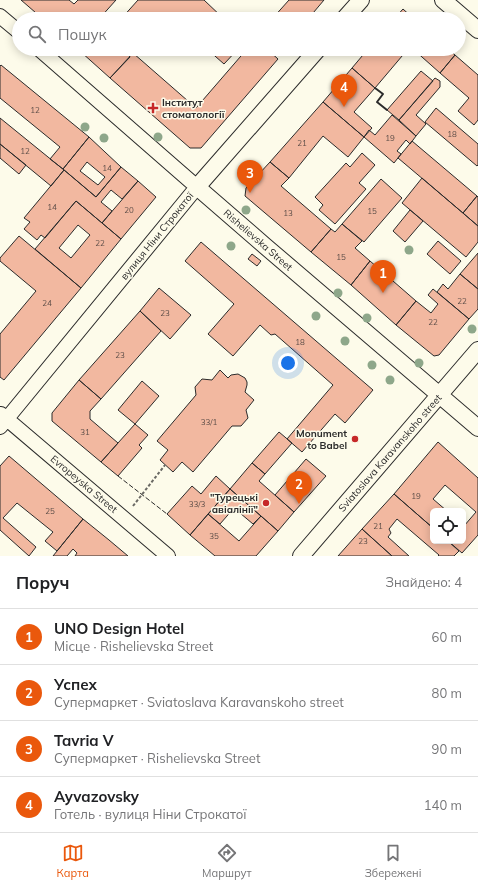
<!DOCTYPE html>
<html lang="uk">
<head>
<meta charset="utf-8">
<style>
	body { margin:0; font-family:Mulish,sans-serif; background:#f6f6f6; color:#202124 }
	.controls { position:absolute; right:12px; bottom:12px; display:grid; overflow:hidden; border-radius:6px; box-shadow:0 2px 10px #0003 }
	.controls button { width:36px; height:36px; display:grid; place-items:center; padding:0; border:0; border-bottom:1px solid #e0e0e0; background:#fff; color:#202124; font:20px sans-serif }
	.you { position:absolute; left:288px; top:363px; width:14px; height:14px; margin:-10px; border:3px solid #fff; border-radius:50%; background:#1a73e8; box-shadow:0 0 0 6px #1a73e833 }
	.badge { display:grid; place-items:center; width:26px; height:26px; border-radius:50%; background:#ea580c; color:#fff; font-size:13px; font-weight:700 }
	.pin { position:absolute; translate:-50% -33px; filter:drop-shadow(0 1px 2px #0008) }
	.pin::after { content:''; position:absolute; top:21px; width:14px; height:12px; background:inherit; clip-path:polygon(0 0,100% 0,50% 100%) }
	.list { margin:0; padding:0; list-style:none }
	h2 { display:flex; justify-content:space-between; align-items:center; height:52px; margin:0; padding:0 16px; font-size:17px }
	h2 small { font-size:13px; font-weight:400; color:#757577 }
	.list li { display:grid; grid-template-columns:26px 1fr auto; gap:12px; align-items:center; box-sizing:border-box; height:56px; padding:0 16px; border-top:1px solid #e0e0e0 }
	.list b { display:block; font-size:15px; white-space:nowrap }
	.list p { margin:0; font-size:13px; white-space:nowrap; color:#757577 }
	.list em { font-size:13px; font-style:normal; color:#757577 }
	.icon { flex:none; width:22px; height:22px; fill:none; stroke:currentColor; stroke-width:2; stroke-linecap:round; stroke-linejoin:round }
	.map { position:relative; flex:none; width:478px; height:556px; overflow:hidden }
	.search { position:absolute; background:#fff; box-shadow:0 2px 10px #0003; left:12px; right:12px; top:12px; height:44px; display:flex; align-items:center; gap:10px; box-sizing:border-box; padding:0 14px; border-radius:22px; color:#757577; font-size:15px }
	.sheet { height:276px; background:#fff }
	nav { display:flex; justify-content:space-around; align-items:center; box-sizing:border-box; height:56px; border-top:1px solid #e0e0e0; background:#fff; font-size:11px; color:#757577 }
	nav a { display:grid; justify-items:center; gap:2px }
	nav .on { color:#ea580c }
	.map>svg:first-child { display:block }
	.building { fill:#f2b8a0; stroke:#2b2b2b; fill-rule:evenodd }
	.lines { fill:none; stroke-linecap:round; stroke-linejoin:round }
	.tertiary-casing { stroke:#2b2b2b; stroke-width:16 }
	.secondary-casing { stroke:#2b2b2b; stroke-width:18 }
	.path { stroke:#6a6964; stroke-width:2; stroke-dasharray:3 2; stroke-linecap:butt }
	.tertiary { stroke:#fdfbea; stroke-width:14 }
	.secondary { stroke:#fdfbea; stroke-width:16 }
	.fence { stroke:#2b2b2b; stroke-width:1; stroke-dasharray:5 2; stroke-linecap:butt }
	.wall { stroke:#2b2b2b; stroke-width:2 }
	.tree { fill:#8ea78a }
	.poi-dot { fill:#c62828; stroke:#fdfbea; stroke-width:1.5 }
	.labels { text-anchor:middle; dominant-baseline:central; stroke-width:3; stroke-linejoin:round; paint-order:stroke }
	.number-label { font-size:8px; fill:#5d4e48 }
	.poi-label { font-size:10px; font-weight:bold; fill:#2b2b2b; stroke:#fdfbea; text-anchor:end }
	.street-label { font-size:10px; fill:#2b2b2b; stroke:#fdfbea }
</style>
</head>
<body>
<div class="map">
<svg width="478" height="556" viewBox="0 0 478 556">
	<rect width="100%" height="100%" fill="#fdfbea"/>
	<path class="building" d="M21 0H69L74 4 78 0H116L99 19H43Z
		M138 0H204L224 19H121Z
		M289 0H324L308 19H272Z
		M403 9 414 19H394Z
		M83 49H122L130 57 110 78 81 52Z
		M129 49H142L137 56Z
		M207 49H238L224 64Z
		M247 49H267L278 59 201 148H190L110 78 133 53 196 108Z
		M267 49H281L275 56Z
		M368 49H408L375 88 352 68Z
		M413 49H448L455 55 440 73Z
		M455 55 478 75V120L474 125 458 111 469 98 440 73Z
		M1 65 89 137 63 169 50 159 60 147 0 98V66Z
		M352 68 375 88 354 112 372 128 364 137 323 102Z
		M421 71 433 81 399 120 387 110Z
		M435 78 440 81V87L416 115 426 124 416 136 399 120Z
		M323 102 364 137 348 157 323 136 289 178 270 162Z
		M436 108 478 144V165L477 166 425 122Z
		M392 115 416 136 410 144 406 140 397 151 401 154 394 163 364 137 369 130 375 135Z
		M0 118 64 170 51 186 0 144Z
		M89 137 121 167 96 197 63 169ZM87 162 105 177 98 185 80 171Z
		M412 141 477 196 463 213 398 158Z
		M0 144 26 165 19 174 0 158Z
		M362 153 375 165 359 183 366 189 335 224 319 210 323 205 315 197 346 163 350 167Z
		M270 162 289 178 281 186 331 229 311 252 245 196 246 188Z
		M121 167 138 181 122 199 111 190 101 202 112 211 102 223 76 201 45 238 41 235 37 240 24 229 30 222 24 218 64 170 96 197Z
		M422 178 478 226V242L466 257 402 203Z
		M381 179 402 198 364 242 342 224Z
		M138 181 156 197 121 239 102 223Z
		M477 196 478 197V226L463 213Z
		M76 201 121 239 81 288 35 249ZM78 225 90 235 71 258 59 248Z
		M410 210 423 221 405 242 393 231Z
		M342 224 362 241 355 248 370 261 351 285 311 252 331 229 335 232Z
		M19 236 81 288 4 380 0 377V334L36 291 0 261V258Z
		M438 241 461 261 450 274 427 254Z
		M201 242 373 390 345 423 335 414 302 452 287 439 333 385 275 334 271 335 260 325 233 356 208 334 234 304 185 261Z
		M478 253V289L460 274Z
		M252 254 261 261 257 266 248 259Z
		M370 261 416 301 396 325 351 285Z
		M460 274 478 289V309L469 319 437 292 443 284 448 289Z
		M159 288 191 315 170 339 140 311Z
		M433 289 469 319 439 355 434 356 396 325 416 301 431 313 438 304 428 295Z
		M140 311 161 331 101 399 79 380Z
		M220 370 228 378 231 375 238 374 245 378 247 382V385L245 392 254 400 246 410 248 418 241 426H232L193 472 182 462 173 472 160 460 168 450 157 441 196 395 195 387 202 379 212 380Z
		M79 380 101 399 90 411V419L118 443 101 462 52 421V413Z
		M142 381 159 396 135 424 118 410Z
		M135 424 148 435 139 445 142 448 118 476 101 462Z
		M279 432 292 443 265 474 252 463Z
		M438 442 478 478V535L462 553 448 541H463V525L464 526 476 512 445 485 433 499 447 511H433V528L394 494Z
		M9 456 83 519 57 551 45 541 53 532 17 503 3 518 36 547 29 556 0 530V466Z
		M306 459 326 476 294 512 275 495Z
		M252 463 265 474 259 481 294 512 278 531 230 489Z
		M216 476 230 489 190 535 167 514 192 486 201 494Z
		M230 489 261 516 253 524 234 508 220 524 208 514Z
		M394 494 433 528V541H448L459 551 454 556H438L439 555 397 519 389 529 391 533 388 537 409 556H392L362 529Z
		M208 514 239 541 261 516 278 531 256 556H215L190 535Z
		M83 519 109 540 128 556H75L77 553 73 549 67 556H53Z
		M362 529 392 556H338Z"/>
	<g class="lines">
		<g class="tertiary-casing">
			<path id="tertiary" d="M0 16 19 32
				M1 414 168 556
				M0 427 197 187 39 49"/>
		</g>
		<g class="secondary-casing">
			<path id="secondary" d="M443 0 478 30
				M344 19 361 0
				M318 49 197 187 265 246 478 428
				M301 556 478 350"/>
		</g>
		<path class="path" d="M133 506 165 465"/>
		<use href="#tertiary" class="tertiary"/>
		<use href="#secondary" class="secondary"/>
		<path class="fence" d="M118 476 167 514"/>
		<path class="wall" d="M375 88 383 94 377 102 387 110"/>
	</g>
	<g class="tree">
		<circle cx="85" cy="127" r="4.5"/>
		<circle cx="158" cy="137" r="4.5"/>
		<circle cx="104" cy="138" r="4.5"/>
		<circle cx="246" cy="210" r="4.5"/>
		<circle cx="231" cy="246" r="4.5"/>
		<circle cx="409" cy="250" r="4.5"/>
		<circle cx="338" cy="293" r="4.5"/>
		<circle cx="316" cy="316" r="4.5"/>
		<circle cx="367" cy="318" r="4.5"/>
		<circle cx="472" cy="329" r="4.5"/>
		<circle cx="345" cy="341" r="4.5"/>
		<circle cx="419" cy="363" r="4.5"/>
		<circle cx="372" cy="365" r="4.5"/>
		<circle cx="390" cy="380" r="4.5"/>
	</g>
	<g class="poi-dot">
		<path d="M151 102h4v4h4v4h-4v4h-4v-4h-4v-4h4z"/>
		<circle cx="355" cy="439" r="4"/>
		<circle cx="266" cy="503" r="4"/>
	</g>
	<g class="labels">
		<g class="number-label">
			<text x="35" y="110">12</text>
			<text x="452" y="134">18</text>
			<text x="390" y="138">19</text>
			<text x="302" y="143">21</text>
			<text x="25" y="151">12</text>
			<text x="107" y="168">14</text>
			<text x="52" y="207">14</text>
			<text x="129" y="210">20</text>
			<text x="372" y="211">15</text>
			<text x="288" y="213">13</text>
			<text x="100" y="243">22</text>
			<text x="341" y="257">15</text>
			<text x="462" y="301">22</text>
			<text x="47" y="303">24</text>
			<text x="165" y="313">23</text>
			<text x="433" y="322">22</text>
			<text x="300" y="342">18</text>
			<text x="120" y="355">23</text>
			<text x="209" y="422">33/1</text>
			<text x="85" y="432">31</text>
			<text x="416" y="496">19</text>
			<text x="197" y="504">33/3</text>
			<text x="50" y="511">25</text>
			<text x="378" y="526">21</text>
			<text x="214" y="536">35</text>
			<text x="363" y="541">23</text>
		</g>
		<g class="poi-label">
			<text x="162" y="102" text-anchor="start">Інститут<tspan x="162" dy="12">стоматології</tspan></text>
			<text x="347" y="433">Monument<tspan x="347" dy="12">to Babel</tspan></text>
			<text x="258" y="497">"Турецькі<tspan x="258" dy="12">авіалінії"</tspan></text>
		</g>
		<g class="street-label">
			<text transform="translate(157 236) rotate(-51)">вулиця Ніни Строкатої</text>
			<text transform="translate(258 240) rotate(41)">Rishelievska Street</text>
			<text transform="translate(390 453) rotate(-49)">Sviatoslava Karavanskoho street</text>
			<text transform="translate(84 484) rotate(40)">Evropeyska Street</text>
		</g>
	</g>
</svg>
<div class="controls">
<button><svg class="icon" aria-label="locate" viewBox="0 0 24 24"><circle cx="12" cy="12" r="6"/><path d="M12 2v4M12 18v4M2 12h4M18 12h4"/></svg></button>
</div>
<div class="you"></div>
<div class="pin badge" style="left:383px;top:293px">1</div>
<div class="pin badge" style="left:299px;top:504px">2</div>
<div class="pin badge" style="left:250px;top:193px">3</div>
<div class="pin badge" style="left:344px;top:107px">4</div>
<div class="search"><svg class="icon" aria-label="search" viewBox="0 0 24 24"><circle cx="10" cy="10" r="6"/><path d="M15 15l6 6"/></svg>Пошук</div>
</div>
<section class="sheet">
<h2>Поруч<small>Знайдено: 4</small></h2>
<ul class="list">
<li><span class="badge">1</span><div><b>UNO Design Hotel</b><p>Місце · Rishelievska Street</p></div><em>60 m</em></li>
<li><span class="badge">2</span><div><b>Успех</b><p>Супермаркет · Sviatoslava Karavanskoho street</p></div><em>80 m</em></li>
<li><span class="badge">3</span><div><b>Tavria V</b><p>Супермаркет · Rishelievska Street</p></div><em>90 m</em></li>
<li><span class="badge">4</span><div><b>Ayvazovsky</b><p>Готель · вулиця Ніни Строкатої</p></div><em>140 m</em></li>
</ul>
</section>
<nav>
<a class="on"><svg class="icon" aria-label="map" viewBox="0 0 24 24"><path d="M3 6l6-2 6 2 6-2v14l-6 2-6-2-6 2zM9 4v14M15 6v14"/></svg>Карта</a>
<a><svg class="icon" aria-label="directions" viewBox="0 0 24 24"><path d="M12 3l9 9-9 9-9-9zM9 14v-3h6M13 9l2 2-2 2"/></svg>Маршрут</a>
<a><svg class="icon" aria-label="saved" viewBox="0 0 24 24"><path d="M7 4h10v16l-5-4-5 4z"/></svg>Збережені</a>
</nav>
</body>
</html>
